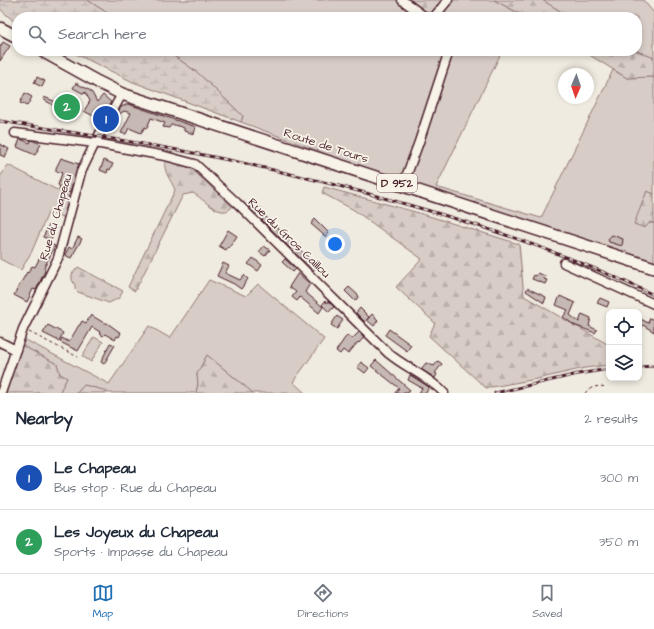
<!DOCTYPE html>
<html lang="en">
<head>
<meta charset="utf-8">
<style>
	body { margin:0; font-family:"Architects Daughter",sans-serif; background:#f6f6f7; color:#1f2937 }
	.controls { position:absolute; right:12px; bottom:12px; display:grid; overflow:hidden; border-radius:8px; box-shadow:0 2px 6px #0003 }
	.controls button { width:36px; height:36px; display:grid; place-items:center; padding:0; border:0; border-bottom:1px solid #e0e1e3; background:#fff; color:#1f2937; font:20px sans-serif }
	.compass { position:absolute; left:558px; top:68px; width:36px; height:36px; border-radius:50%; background:#fff; box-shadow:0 2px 6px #0003; rotate:182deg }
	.you { position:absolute; left:335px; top:244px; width:14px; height:14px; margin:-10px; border:3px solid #fff; border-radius:50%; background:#1a73e8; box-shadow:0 0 0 6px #1a73e833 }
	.badge { display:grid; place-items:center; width:26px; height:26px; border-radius:50%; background:#1f6fb2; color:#fff; font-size:13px; font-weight:700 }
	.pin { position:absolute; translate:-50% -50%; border:2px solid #fff; box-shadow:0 1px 4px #0006 }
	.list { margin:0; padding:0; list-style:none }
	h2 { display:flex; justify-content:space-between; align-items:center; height:52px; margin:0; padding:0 16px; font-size:17px }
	h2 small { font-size:13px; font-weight:400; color:#747a83 }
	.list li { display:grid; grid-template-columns:26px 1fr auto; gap:12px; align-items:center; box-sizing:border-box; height:64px; padding:0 16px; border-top:1px solid #e0e1e3 }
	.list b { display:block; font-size:15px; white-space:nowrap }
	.list p { margin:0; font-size:13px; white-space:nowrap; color:#747a83 }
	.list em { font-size:13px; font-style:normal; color:#747a83 }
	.icon { flex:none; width:22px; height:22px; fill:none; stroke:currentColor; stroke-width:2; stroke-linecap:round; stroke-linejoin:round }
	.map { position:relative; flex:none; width:654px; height:393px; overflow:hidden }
	.search { position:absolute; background:#fff; box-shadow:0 2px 6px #0003; left:12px; right:12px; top:12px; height:44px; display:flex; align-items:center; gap:10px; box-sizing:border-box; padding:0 14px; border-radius:16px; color:#747a83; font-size:15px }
	.sheet { height:180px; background:#fff }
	nav { display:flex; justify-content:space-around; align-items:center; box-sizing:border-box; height:56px; border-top:1px solid #e0e1e3; background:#fff; font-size:11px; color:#747a83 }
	nav a { display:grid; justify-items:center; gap:2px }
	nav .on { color:#1f6fb2 }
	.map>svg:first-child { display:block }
	.grass { fill:#d8cdc6; stroke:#917678 }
	.forest { fill:url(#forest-firs); stroke:#917678 }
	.wetland { fill:url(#wetland-marsh); stroke:#917678 }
	.building { fill:#c6b8b3; stroke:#4a1f2b }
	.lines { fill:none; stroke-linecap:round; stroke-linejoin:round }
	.minor-casing { stroke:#4a1f2b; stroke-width:11 }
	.major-casing { stroke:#4a1f2b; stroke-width:14 }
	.path { stroke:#4a1f2b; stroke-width:1; stroke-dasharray:3 3; stroke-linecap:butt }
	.minor { stroke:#f7f3e8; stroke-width:8 }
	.major { stroke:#f7f3e8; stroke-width:11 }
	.rail-casing { stroke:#4a1f2b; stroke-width:3 }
	.rail { stroke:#f7f3e8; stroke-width:1.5; stroke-dasharray:4.5; stroke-linecap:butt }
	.labels { text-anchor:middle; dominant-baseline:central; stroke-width:3.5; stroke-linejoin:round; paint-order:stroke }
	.shield { fill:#f7f3e8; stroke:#7e5f64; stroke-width:1 }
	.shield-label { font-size:11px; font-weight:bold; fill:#4a1f2b }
	.street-label { font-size:12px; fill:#4a1f2b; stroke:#f7f3e8 }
</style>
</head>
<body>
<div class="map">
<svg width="654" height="393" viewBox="0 0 654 393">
	<defs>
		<pattern id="forest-firs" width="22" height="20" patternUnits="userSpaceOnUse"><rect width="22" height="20" fill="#d8cdc6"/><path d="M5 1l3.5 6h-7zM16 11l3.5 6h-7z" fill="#bbb0aa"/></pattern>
		<pattern id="wetland-marsh" width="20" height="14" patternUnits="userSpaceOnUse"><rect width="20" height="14" fill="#d8cdc6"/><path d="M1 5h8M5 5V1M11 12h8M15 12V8" fill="none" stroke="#bbb0aa"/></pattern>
	</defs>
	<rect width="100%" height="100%" fill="#f0ebe0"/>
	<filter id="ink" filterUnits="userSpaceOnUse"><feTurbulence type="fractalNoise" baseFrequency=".025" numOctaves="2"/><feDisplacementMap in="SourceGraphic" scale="8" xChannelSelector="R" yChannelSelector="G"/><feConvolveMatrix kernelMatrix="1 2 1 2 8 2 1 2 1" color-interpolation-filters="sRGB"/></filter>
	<g filter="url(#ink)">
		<path class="grass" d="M87 0H405L426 17H114Z
			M450 0H494L520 14 518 17H439Z
			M542 0H643L654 13V58L637 51V17H570Z
			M167 51H502L436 187 541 218 613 70 627 78 652 77 654 78V194L647 191 635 224 654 223V263L329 155 241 122 243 116 198 73Z
			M8 165 69 196 63 217 48 213 32 251 21 270 0 259V177Z
			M209 280 246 296 258 284 324 339 293 382 305 393H253L207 355 197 374 198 384 196 393H105L106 391 84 385 77 393H59L67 378 60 374 57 364 21 345 24 339 109 384 149 326 170 338Z
			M94 337 103 342 91 362 82 356Z"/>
		<path class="forest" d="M405 0H450L439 17H426Z
			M494 0H542L570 17H526Z
			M583 51H637L654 58V78L652 77 627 78Z
			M165 160 185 165 196 173 232 207C221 220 204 199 193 193L183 195 135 291 128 287 175 190C171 179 163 173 165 160Z
			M324 187 419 213 519 244 524 296 609 345V365L585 368 537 379 486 388 429 336 435 323 396 287 422 259 354 210 322 193Z
			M647 191 654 194V223L650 222 645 228 634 224Z
			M78 267 123 291 119 298 109 303 78 292 75 289V285L72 280V274Z
			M21 345 57 364 60 374 67 378 59 393H6L12 371Z
			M207 355 253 393H196L198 384 197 374Z
			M84 385 107 391 105 393H77Z"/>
		<path class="wetland" d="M0 0H87L114 17H17V24L0 9Z
			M70 51H167L198 73 243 116 241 122 133 82Z"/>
		<path class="building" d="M3 42 10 46 0 61V47Z
			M37 77 45 81 42 87 34 83Z
			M76 83 91 91 97 102 103 95 111 102 101 120 84 111 90 101 85 92 84 94 73 88Z
			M25 93 32 97 27 106 20 103Z
			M44 97 66 106 67 104 72 107 75 103 80 106 72 117 68 114 65 120 58 116 60 112 58 111 59 109 43 99Z
			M128 104 196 127 194 134 184 131V128L175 125H171L169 128 163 127 165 123 151 118 147 128 145 127 141 133 129 128 126 134 121 133 131 113 124 111 116 116 121 107Z
			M20 139 30 143 31 140 34 141 41 144 35 155 17 147Z
			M0 144 9 149 5 157 0 155Z
			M61 158 79 164 70 193 59 189 60 186 58 185 62 173 56 171V168Z
			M104 160 113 164 110 170 108 169 107 173 100 170Z
			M254 201 262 209 257 214 249 206Z
			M265 216 317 266 313 271 262 220Z
			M315 219 329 233 326 237 311 224Z
			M49 225 56 228 51 240 43 237Z
			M228 230 237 236 229 248 228 247 226 250 219 246Z
			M612 235 623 239 622 246 609 242 608 239Z
			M78 237 82 239 71 258 65 255 69 247 72 249Z
			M49 243 55 246 44 268 45 271 36 290 33 289 27 302 14 295 27 272 28 273 32 266 35 267 42 253 44 254Z
			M264 246 270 250 265 256 259 252Z
			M253 258 262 265 258 271 248 264Z
			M285 259 296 269 293 272 282 262Z
			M223 263 229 266 225 273 240 280 244 275 248 279 241 289 234 284 217 276Z
			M298 273 310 284 305 292 323 307 319 313 300 297 297 301 292 297 296 292 289 287Z
			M538 273 545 276 544 279 547 280 545 284 532 279 534 275 536 276Z
			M349 287 359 296 355 301 345 291Z
			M527 288 546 297 544 303 526 291Z
			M560 296 575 303 570 315 579 322 582 314 591 318 589 326 597 330 595 333 574 325 563 317 568 310 556 305Z
			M600 298 609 302 607 307 597 303Z
			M325 301 327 303 328 301 334 307 329 312 322 305Z
			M360 308 369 317 365 322 356 313Z
			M372 314 378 320 374 326 367 320Z
			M91 315 104 323H107L121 333 119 337 117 336 115 340 105 334 103 336 99 333 100 332 92 327 78 351 60 342 62 338 69 342 79 325H80L82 321 86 323Z
			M337 316 343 320 337 329 331 325Z
			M639 318 648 323 650 318 654 320V332L643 325 639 332Z
			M48 325 63 333 59 341 43 333Z
			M389 329 411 345 407 351 385 335Z
			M359 332 364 337 359 343 358 342 348 354 343 350 340 354 336 351 347 335 352 339Z
			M110 343 115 345 104 364 101 362Z
			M376 360 410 390 408 393H395L399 388 371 366Z
			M438 361 442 364 435 373 437 374 435 378 421 369 426 363 434 366Z
			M361 362 369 368 365 373 357 367Z
			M410 375 429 387 426 393H419L422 388 408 380Z"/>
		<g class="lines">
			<g class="minor-casing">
				<path id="minor" d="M402 0 425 17
					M434 17 448 0
					M15 133 95 143 165 156 195 164 237 203 388 353C406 368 428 376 444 393
					M403 185 419 142 447 57V51
					M564 263 654 304
					M0 342 16 350
					M1 393 23 329 58 258 81 172 98 137 122 94"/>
			</g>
			<g class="major-casing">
				<path id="major" d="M0 28 17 37
					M42 51 98 82 122 94 654 268"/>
			</g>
			<path class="path" d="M29 332 78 357
				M585 393C590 387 598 385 606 387"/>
			<use href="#minor" class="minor"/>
			<use href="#major" class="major"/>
			<g class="rail-casing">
				<path id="rail" d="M0 121C95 136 192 150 286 173 338 185 389 199 440 214 514 236 585 262 654 295
					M639 367 654 366
					M495 393 578 374 609 369"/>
			</g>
			<use href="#rail" class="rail"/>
		</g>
	</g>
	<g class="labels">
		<rect class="shield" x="377" y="174" width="40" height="18" rx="3"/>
		<g class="shield-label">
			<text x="397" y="183">D 952</text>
		</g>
		<g class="street-label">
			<text transform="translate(326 146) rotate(18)">Route de Tours</text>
			<text transform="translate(56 217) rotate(-74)">Rue du Chapeau</text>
			<text transform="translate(289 238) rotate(44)">Rue du Gros Caillou</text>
		</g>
	</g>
</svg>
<div class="controls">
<button><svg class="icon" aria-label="locate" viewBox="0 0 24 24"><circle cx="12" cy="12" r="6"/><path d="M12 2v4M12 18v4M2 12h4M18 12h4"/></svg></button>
<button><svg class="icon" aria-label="layers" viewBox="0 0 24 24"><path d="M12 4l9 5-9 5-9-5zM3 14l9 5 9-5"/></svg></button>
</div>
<svg class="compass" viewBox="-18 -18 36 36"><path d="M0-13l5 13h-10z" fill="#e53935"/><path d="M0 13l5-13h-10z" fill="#747a83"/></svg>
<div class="you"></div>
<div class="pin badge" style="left:106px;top:119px;background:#1a4fb4">1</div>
<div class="pin badge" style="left:67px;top:107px;background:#2e9e5b">2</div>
<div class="search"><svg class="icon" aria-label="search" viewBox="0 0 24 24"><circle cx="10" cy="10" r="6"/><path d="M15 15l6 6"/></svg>Search here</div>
</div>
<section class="sheet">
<h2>Nearby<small>2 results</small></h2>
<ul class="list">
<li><span class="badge" style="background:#1a4fb4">1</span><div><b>Le Chapeau</b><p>Bus stop · Rue du Chapeau</p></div><em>300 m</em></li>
<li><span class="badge" style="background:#2e9e5b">2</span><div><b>Les Joyeux du Chapeau</b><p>Sports · Impasse du Chapeau</p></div><em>350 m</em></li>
</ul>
</section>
<nav>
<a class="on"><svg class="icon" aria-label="map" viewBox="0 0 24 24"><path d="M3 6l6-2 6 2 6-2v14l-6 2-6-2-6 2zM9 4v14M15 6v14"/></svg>Map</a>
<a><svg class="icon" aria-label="directions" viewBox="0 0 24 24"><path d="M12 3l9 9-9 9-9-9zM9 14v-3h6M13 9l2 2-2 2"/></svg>Directions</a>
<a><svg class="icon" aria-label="saved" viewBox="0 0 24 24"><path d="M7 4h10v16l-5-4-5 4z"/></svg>Saved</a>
</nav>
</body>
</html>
